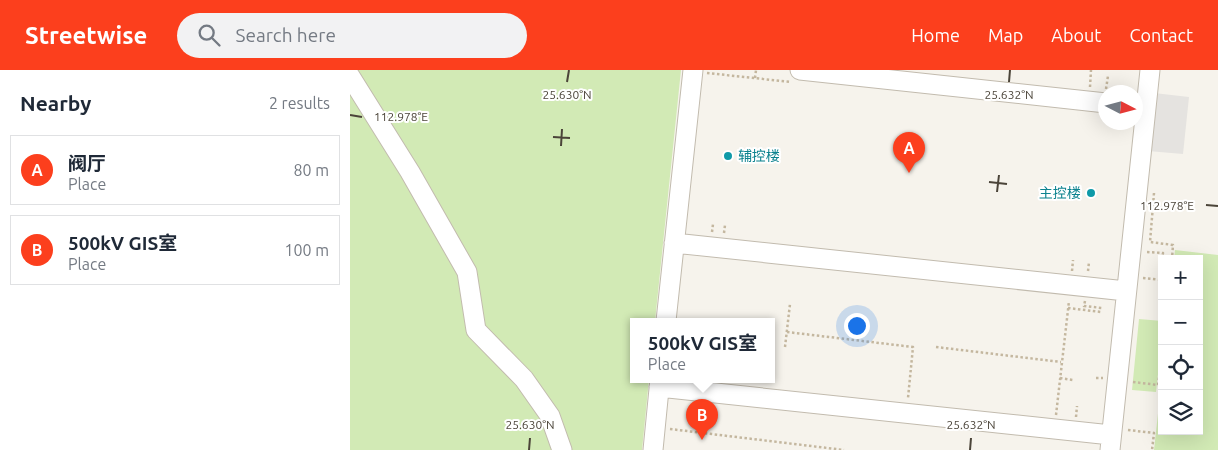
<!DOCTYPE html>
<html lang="en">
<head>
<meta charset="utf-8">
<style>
	body { margin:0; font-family:Ubuntu,"Noto Sans SC",sans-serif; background:#f2f2f3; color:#1f2937 }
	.controls { position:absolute; right:15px; bottom:15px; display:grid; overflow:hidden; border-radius:0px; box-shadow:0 5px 20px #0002 }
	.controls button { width:45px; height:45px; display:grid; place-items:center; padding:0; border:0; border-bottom:1px solid #e0e1e3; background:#fff; color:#1f2937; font:25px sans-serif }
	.compass { position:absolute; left:748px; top:15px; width:45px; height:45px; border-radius:50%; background:#fff; box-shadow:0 5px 20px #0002; rotate:96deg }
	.you { position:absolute; left:506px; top:255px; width:18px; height:18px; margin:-12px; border:4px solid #fff; border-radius:50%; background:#1a73e8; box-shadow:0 0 0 8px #1a73e833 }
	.badge { display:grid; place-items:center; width:32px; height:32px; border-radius:50%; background:#fc3f1d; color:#fff; font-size:16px; font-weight:700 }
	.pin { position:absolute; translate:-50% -41px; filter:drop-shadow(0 1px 2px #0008) }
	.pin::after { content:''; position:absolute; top:26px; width:18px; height:15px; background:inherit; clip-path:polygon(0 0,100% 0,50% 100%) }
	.popup { position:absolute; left:280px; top:248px; width:145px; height:65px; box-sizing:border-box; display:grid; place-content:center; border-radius:0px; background:#fff; filter:drop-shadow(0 1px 4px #0005); font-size:16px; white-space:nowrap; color:#747a83 }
	.popup b { font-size:19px; color:#1f2937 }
	.popup::after { content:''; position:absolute; left:50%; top:100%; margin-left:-10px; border:10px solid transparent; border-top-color:#fff }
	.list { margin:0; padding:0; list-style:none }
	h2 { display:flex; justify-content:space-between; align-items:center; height:65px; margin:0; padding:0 20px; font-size:21px }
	h2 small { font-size:16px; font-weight:400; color:#747a83 }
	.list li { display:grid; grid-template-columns:32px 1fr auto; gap:15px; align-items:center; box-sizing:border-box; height:70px; margin:0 10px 10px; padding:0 10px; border:1px solid #e0e1e3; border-radius:0px }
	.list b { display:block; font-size:19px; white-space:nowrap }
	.list p { margin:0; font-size:16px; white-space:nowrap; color:#747a83 }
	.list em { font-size:16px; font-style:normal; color:#747a83 }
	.icon { flex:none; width:28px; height:28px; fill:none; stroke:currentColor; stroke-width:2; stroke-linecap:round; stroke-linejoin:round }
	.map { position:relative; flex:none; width:868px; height:380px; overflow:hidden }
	header { display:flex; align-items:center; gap:30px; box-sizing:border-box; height:70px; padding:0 25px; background:#fc3f1d; color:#fff }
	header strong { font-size:24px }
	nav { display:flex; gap:28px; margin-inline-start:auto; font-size:18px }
	.search { width:350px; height:45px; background:#f2f2f3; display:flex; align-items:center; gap:12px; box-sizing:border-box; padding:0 18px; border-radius:28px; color:#747a83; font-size:19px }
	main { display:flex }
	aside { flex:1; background:#fff }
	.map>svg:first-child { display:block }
	.green { fill:#d2eab5 }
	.parking { fill:#e5e3e0 }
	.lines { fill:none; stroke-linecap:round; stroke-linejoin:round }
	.minor-casing { stroke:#c2bbae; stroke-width:21 }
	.path { stroke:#c4b79f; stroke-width:2.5; stroke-dasharray:2.5 2.5; stroke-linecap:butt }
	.minor { stroke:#fff; stroke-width:19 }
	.ticks { fill:none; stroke:#4b4439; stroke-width:2 }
	.culture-dot { fill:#0f9aa8; stroke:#fff; stroke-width:2 }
	.labels { text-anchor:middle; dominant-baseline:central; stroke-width:4; stroke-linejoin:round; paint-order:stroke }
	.culture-label { font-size:14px; fill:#0d838f; stroke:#fff; text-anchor:start }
	.ticks-label { font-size:12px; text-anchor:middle; fill:#4b4439; stroke:#fff; stroke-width:4; stroke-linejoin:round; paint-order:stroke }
</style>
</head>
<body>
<header>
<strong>Streetwise</strong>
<div class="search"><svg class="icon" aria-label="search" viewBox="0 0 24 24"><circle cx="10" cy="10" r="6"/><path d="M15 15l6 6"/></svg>Search here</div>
<nav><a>Home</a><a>Map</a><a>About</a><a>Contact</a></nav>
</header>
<main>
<aside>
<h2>Nearby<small>2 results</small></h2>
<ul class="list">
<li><span class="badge">A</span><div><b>阀厅</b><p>Place</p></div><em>80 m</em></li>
<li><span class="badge">B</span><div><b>500kV GIS室</b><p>Place</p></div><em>100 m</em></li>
</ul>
</aside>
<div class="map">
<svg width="868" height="380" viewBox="0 0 868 380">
	<rect width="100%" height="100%" fill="#f6f3ec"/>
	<path class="green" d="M0 0H331L305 251H283V309H299L292 380H0Z
		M825 180 868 185V380H804L812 307V361H849V189H824Z
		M789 249 812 251V269L806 322 782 320Z"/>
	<path class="parking" d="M804 23 839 27 833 84 798 81Z"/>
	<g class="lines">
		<g class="minor-casing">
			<path id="minor" d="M450 0 756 33
				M0 6 60 102 117 202 126 260 174 309 200 346 212 380
				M324 173 776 221
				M316 251 343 0
				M309 317 761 365
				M303 380 310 309
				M760 380 800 0"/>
		</g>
		<path class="path" d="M357 3 441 12
			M405 8 406 0
			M740 17 741 0
			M756 19 758 6
			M804 123 800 172 823 175 822 189
			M362 162 363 154
			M374 163 375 155
			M797 182 813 183 812 189
			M722 201 723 190
			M738 201 739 192
			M811 203 812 194
			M793 208 812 210
			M735 231 734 236 752 238
			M718 238 751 242
			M437 262 563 277 558 328
			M435 277 440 234
			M586 277 711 292
			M710 308 723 310
			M746 308H753
			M783 312 808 315 812 284
			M706 345 719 231
			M726 347 727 336
			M320 359 494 380
			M778 360 804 363 802 380"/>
		<use href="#minor" class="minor"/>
	</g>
	<path class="ticks" d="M217 12 219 0M659 12 660 0M0 45 12 47M203 67 220 68M211 76 212 59M639 112 657 114M647 122 649 105M856 135 868 136M179 380 180 368M620 380 621 368"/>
	<g class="culture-dot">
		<circle cx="378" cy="86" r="5"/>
		<circle cx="741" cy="123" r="5"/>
	</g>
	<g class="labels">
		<g class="culture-label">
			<text x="388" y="86">辅控楼</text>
			<text x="731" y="123" text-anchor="end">主控楼</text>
		</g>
	</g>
	<g class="ticks-label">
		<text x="217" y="29">25.630°N</text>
		<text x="659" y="29">25.632°N</text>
		<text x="51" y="51">112.978°E</text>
		<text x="817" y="140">112.978°E</text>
		<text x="180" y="359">25.630°N</text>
		<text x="621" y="359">25.632°N</text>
	</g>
</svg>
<div class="controls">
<button>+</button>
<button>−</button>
<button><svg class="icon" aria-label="locate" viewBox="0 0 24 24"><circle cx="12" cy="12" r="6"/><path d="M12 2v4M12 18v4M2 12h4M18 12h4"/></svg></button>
<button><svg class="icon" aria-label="layers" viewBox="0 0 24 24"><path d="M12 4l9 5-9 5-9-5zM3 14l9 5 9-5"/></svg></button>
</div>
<svg class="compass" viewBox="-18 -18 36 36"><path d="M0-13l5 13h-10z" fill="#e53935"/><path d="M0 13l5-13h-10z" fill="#747a83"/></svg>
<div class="you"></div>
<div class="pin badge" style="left:559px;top:103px">A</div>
<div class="pin badge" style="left:352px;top:370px">B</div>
<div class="popup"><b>500kV GIS室</b>Place</div>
</div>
</main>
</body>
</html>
